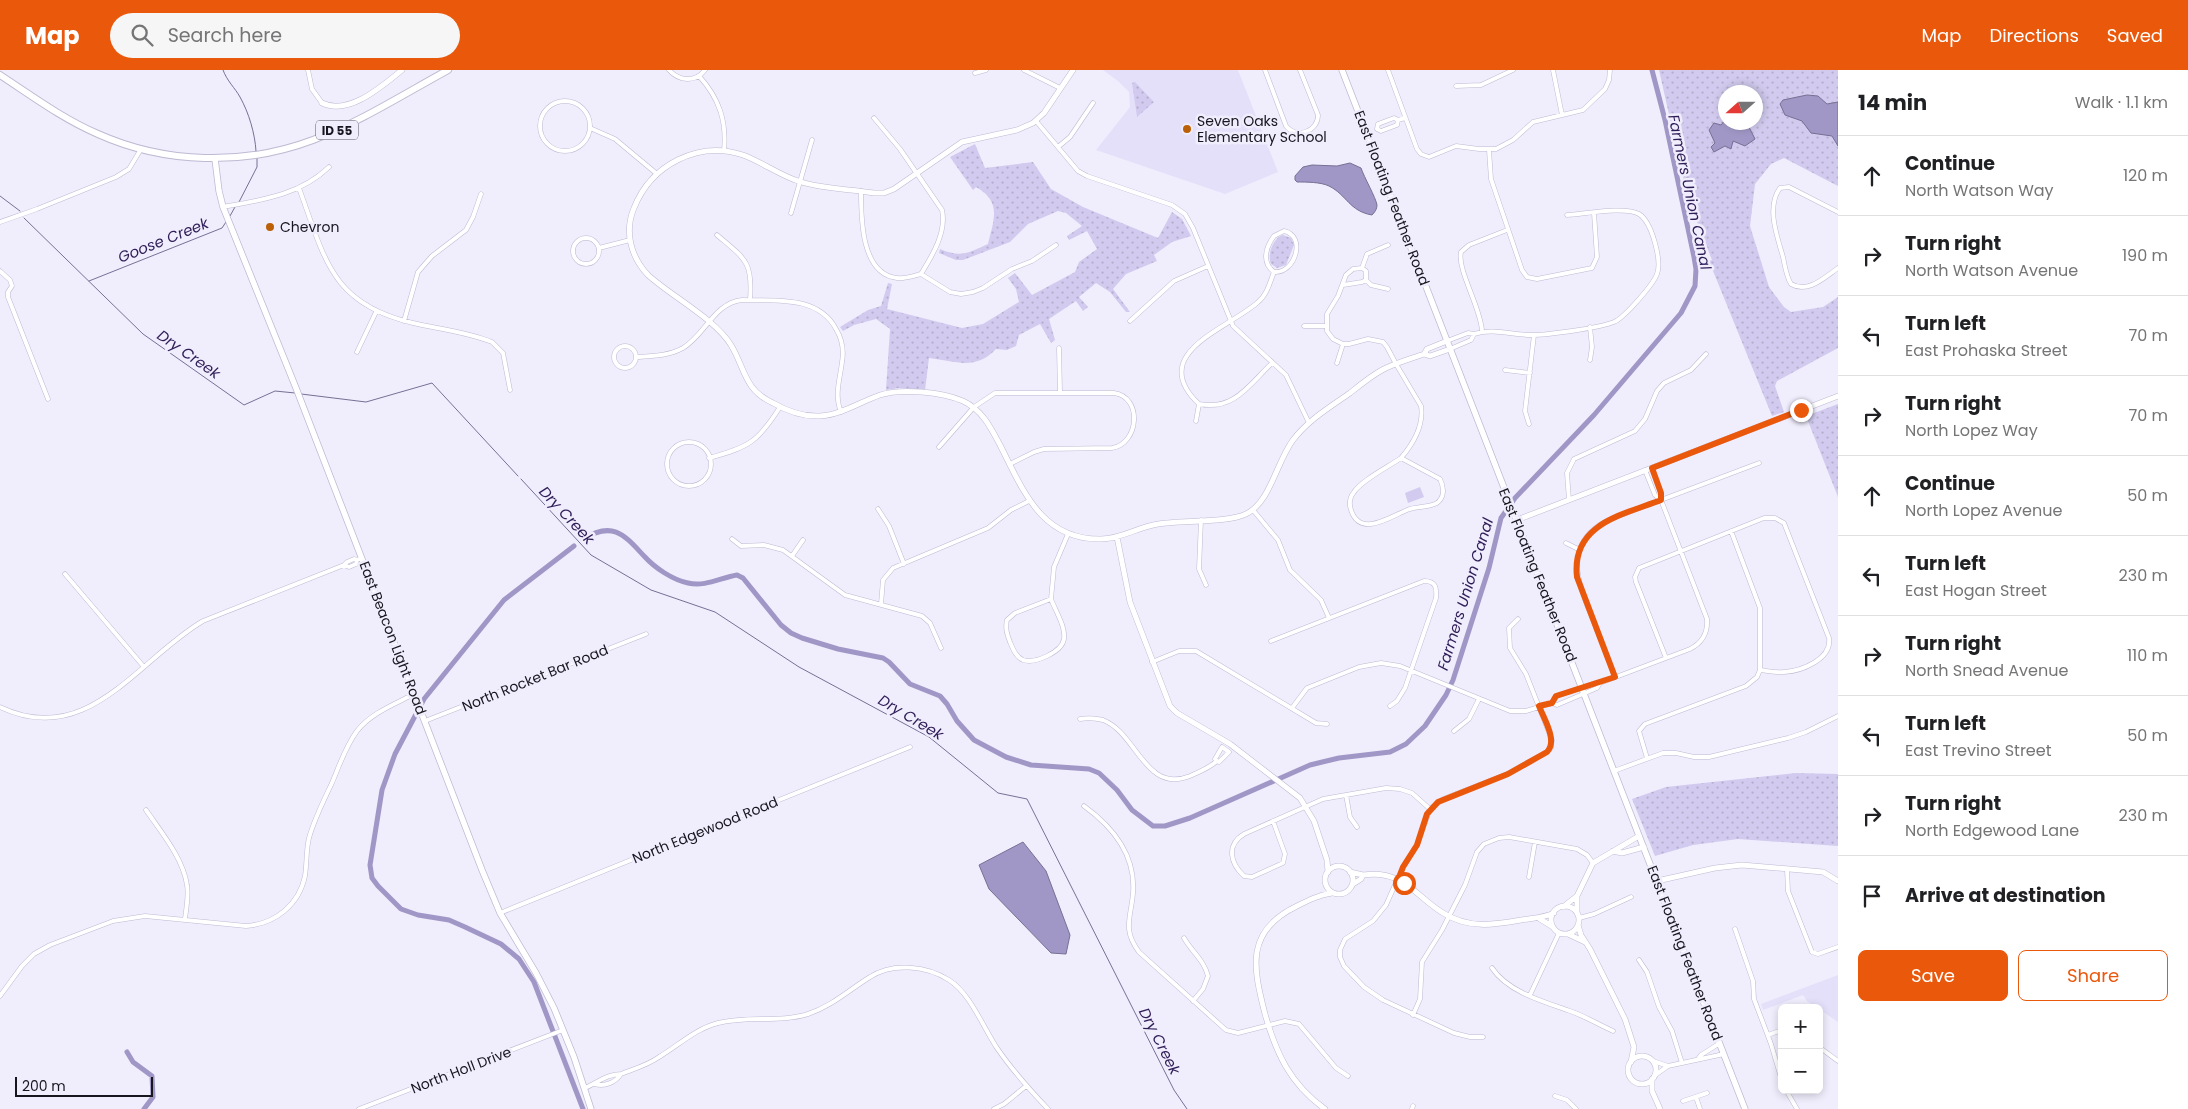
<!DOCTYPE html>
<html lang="en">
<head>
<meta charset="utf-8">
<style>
	body { margin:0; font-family:Poppins,sans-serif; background:#f6f6f6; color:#202124 }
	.controls { position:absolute; right:15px; bottom:15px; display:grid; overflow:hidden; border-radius:8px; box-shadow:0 2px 8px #0003 }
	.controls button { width:45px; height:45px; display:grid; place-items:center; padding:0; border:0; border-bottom:1px solid #e0e0e0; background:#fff; color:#202124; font:25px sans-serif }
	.compass { position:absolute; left:1718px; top:15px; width:45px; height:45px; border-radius:50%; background:#fff; box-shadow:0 2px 8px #0003; rotate:249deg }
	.scale { position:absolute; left:15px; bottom:12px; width:138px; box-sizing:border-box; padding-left:5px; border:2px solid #17161e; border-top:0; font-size:14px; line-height:18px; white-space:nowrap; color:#17161e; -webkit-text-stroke:4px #f0edfd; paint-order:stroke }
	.stop { position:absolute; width:15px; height:15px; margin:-11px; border:4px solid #ea580c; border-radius:50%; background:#fff }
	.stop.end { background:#ea580c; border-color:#fff; box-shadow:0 1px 5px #0008 }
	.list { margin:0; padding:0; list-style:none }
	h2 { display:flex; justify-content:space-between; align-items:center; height:65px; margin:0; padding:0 20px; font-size:21px }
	h2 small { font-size:16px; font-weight:400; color:#757577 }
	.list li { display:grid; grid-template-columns:32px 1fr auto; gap:15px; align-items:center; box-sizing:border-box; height:80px; padding:0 20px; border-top:1px solid #e0e0e0 }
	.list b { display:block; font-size:19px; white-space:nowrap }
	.list p { margin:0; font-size:16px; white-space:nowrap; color:#757577 }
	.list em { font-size:16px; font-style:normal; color:#757577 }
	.actions { display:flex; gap:10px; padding:15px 20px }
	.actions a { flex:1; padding:11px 0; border:1px solid #ea580c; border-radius:8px; text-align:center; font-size:18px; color:#ea580c }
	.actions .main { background:#ea580c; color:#fff }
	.icon { flex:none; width:28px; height:28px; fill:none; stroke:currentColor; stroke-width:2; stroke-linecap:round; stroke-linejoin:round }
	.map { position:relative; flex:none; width:1838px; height:1039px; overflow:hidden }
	header { display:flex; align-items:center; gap:30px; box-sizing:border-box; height:70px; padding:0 25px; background:#ea580c; color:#fff }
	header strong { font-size:24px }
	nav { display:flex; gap:28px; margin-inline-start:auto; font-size:18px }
	.search { width:350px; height:45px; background:#f6f6f6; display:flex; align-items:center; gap:12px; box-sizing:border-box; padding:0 18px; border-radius:28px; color:#757577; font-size:19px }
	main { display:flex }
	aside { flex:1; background:#fff }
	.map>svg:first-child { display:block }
	.built { fill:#e5e0fa }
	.grass { fill:url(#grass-dots); fill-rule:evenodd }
	.garden { fill:#d2cbef }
	.water { fill:#a097c6; stroke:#777094 }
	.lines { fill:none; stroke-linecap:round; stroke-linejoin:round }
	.stream { stroke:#777094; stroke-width:1 }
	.canal { stroke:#a097c6; stroke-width:5 }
	.minor-casing { stroke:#bebad2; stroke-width:5 }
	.tertiary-casing { stroke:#bebad2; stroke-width:6 }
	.secondary-casing { stroke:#bebad2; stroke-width:7 }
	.trunk-casing { stroke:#bebad2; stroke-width:8 }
	.minor { stroke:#fff; stroke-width:4 }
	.tertiary { stroke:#fff; stroke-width:5 }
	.secondary { stroke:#fff; stroke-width:5.5 }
	.trunk { stroke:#fff; stroke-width:6 }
	.route { stroke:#ea580c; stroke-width:6 }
	.poi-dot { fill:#bb6006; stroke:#f0edfd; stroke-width:2 }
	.labels { text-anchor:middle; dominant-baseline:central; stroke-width:5; stroke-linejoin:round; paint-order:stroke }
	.shield { fill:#f0edfd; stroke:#585661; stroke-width:1 }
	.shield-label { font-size:12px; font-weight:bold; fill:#17161e }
	.poi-label { font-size:14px; fill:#17161e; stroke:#f0edfd; text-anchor:start }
	.street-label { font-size:14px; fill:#17161e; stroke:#f0edfd }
	.water-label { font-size:15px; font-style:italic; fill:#2f1d57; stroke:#f0edfd }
</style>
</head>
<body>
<header>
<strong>Map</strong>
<div class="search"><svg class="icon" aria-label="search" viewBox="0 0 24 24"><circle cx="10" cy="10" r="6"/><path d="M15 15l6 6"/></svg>Search here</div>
<nav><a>Map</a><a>Directions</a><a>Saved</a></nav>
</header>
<main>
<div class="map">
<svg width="1838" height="1039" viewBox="0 0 1838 1039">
	<defs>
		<pattern id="grass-dots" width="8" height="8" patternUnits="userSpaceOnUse" patternTransform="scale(1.25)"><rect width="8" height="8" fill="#d2cbef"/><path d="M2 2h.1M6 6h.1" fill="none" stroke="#b4aecc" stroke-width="1.8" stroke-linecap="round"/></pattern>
	</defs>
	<rect width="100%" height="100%" fill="#f0edfd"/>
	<path class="built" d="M1103 0H1238L1278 102 1225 124 1096 80 1130 37 1129 22 1118 11Z
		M1838 905V952L1807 931 1803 925 1763 940 1761 934Z"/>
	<path class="grass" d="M1659 0H1838V116L1784 88 1771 94 1755 114 1750 156 1769 217 1784 237 1791 242 1823 237 1838 227V278L1777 311 1775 316 1784 342 1772 346 1709 191 1712 190 1688 129ZM1726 22H1756V52H1726Z
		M1135 12 1154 32 1137 47 1132 13Z
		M975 74 985 98 1033 92 1051 119 1083 137 1158 168 1172 142 1182 149 1191 166 1172 172 1154 185 1157 191 1126 204 1113 219 1130 242H1126L1110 222 1096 213 1079 227 1088 237 1083 241 1076 231 1049 249 1055 270 1051 273 1040 254 1019 265 1016 276 1007 280 996 279C975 301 956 291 929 288L925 320 899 318 886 320 890 259 876 249 854 255 843 261 840 257 868 240 881 236 888 213 892 214 887 239 962 258 983 254 1019 232 1016 219 1008 208 1015 203 1032 225 1075 202 1079 192 1097 179 1087 161 1069 170 1067 166 1082 156 1066 143 1058 141 1028 154 1010 172 963 190H956L939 183 940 179C961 188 968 183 988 174 994 149 1002 132 976 117L973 120 950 87Z
		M1283 165 1291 168 1294 175 1286 195 1277 198 1271 194C1267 184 1273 168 1283 165Z
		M1838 334V427L1806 346Z
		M1796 703 1838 704V776L1738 769 1693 775 1655 786 1632 729 1666 717Z"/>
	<path class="garden" d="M1420 417 1424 427 1408 433 1405 423Z"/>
	<path class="water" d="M1807 25 1818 26 1827 34 1838 32V76L1832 66 1811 63 1802 51 1785 45 1780 34 1783 30Z
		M1725 50 1726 52 1747 53 1755 69 1745 76 1733 71 1731 79 1725 76 1714 82 1711 77 1715 73 1709 60 1714 53 1721 55Z
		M1350 93 1361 98C1364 107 1376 128 1377 135 1377 139 1375 142 1372 145 1349 141 1347 125 1329 116 1321 112 1306 112 1297 112L1295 110V106L1303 97 1312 95 1337 96Z
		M1023 772 1046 801 1070 865 1066 884 1051 883 989 819 979 795Z"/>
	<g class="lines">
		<path class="stream" d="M223 0C227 11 235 18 240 27 249 43 255 64 256 81
			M0 126 20 141
			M238 134 257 97V88
			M230 146 235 137
			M24 148 143 264 244 335 275 321 295 323
			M89 211 222 158 226 152
			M301 324 366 332 432 313 518 406
			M521 409 591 485 651 520 715 542 799 597 929 667 998 723 1027 729 1174 1020 1187 1039"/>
		<path class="canal" d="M583 469C614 450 625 466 645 487 655 498 673 510 688 513 705 517 720 508 737 505L743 508 781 555 791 563 802 568 838 579 883 588 889 592 910 614 940 626 947 634 957 651 974 670 1006 687 1031 695 1089 699 1099 703 1117 720 1132 740 1153 756H1165L1190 748 1310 695 1339 688 1390 682 1406 674 1425 656 1446 625 1453 610 1489 498 1501 448 1515 428 1594 345 1681 243 1695 216 1696 199 1694 187 1665 50 1652 0
			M574 476 504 530 424 629 395 684 382 720 370 795 372 808 378 816 401 839 418 845 449 850 465 857 501 874 519 889 534 912 583 1039
			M127 982 133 992 152 1006 153 1027 144 1039"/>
		<g class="minor-casing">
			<path id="minor" d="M308 0 312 19 322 33
				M669 0C679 11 695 13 705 0
				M1024 0 1060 18
				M1265 0 1286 56C1296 69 1318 62 1318 45L1300 0
				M1388 0 1417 79 1421 84 1429 87 1456 76 1479 79H1496L1513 70 1533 52 1583 40 1605 19 1609 10 1610 0
				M1553 0 1562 45
				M975 3 986 0
				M699 6C719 28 727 51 724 81
				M1456 16 1481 15 1513 0
				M540 56a25 25 0 1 1 50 0a25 25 0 1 1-50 0Z
				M874 48 900 79 942 140C947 162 932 186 921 204
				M1398 50 1394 48 1378 54 1377 59 1381 61 1397 55 1398 50 1405 48
				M1036 51 1078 101 1087 106 1172 135 1185 144 1193 158 1233 256 1286 305 1309 353
				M590 58 615 69 657 104
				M1058 77 1070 67 1093 33
				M1489 80 1491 109 1522 200 1527 207 1537 209 1592 198 1597 187 1594 143
				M299 118C325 189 331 234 413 253 439 259 467 262 492 272L503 283 510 320
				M861 121C861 148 861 204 897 208 906 209 913 206 921 204
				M223 137C262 130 300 125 329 97
				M1838 142 1789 117 1780 118C1766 137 1777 166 1783 187 1785 196 1786 206 1791 214 1808 224 1825 207 1838 198
				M791 143 812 70
				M0 152 37 139 116 107 129 99 141 79
				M1284 161C1307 166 1295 204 1274 202 1261 192 1266 177 1274 166Z
				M717 165C745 189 753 191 750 230
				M573 181a13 13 0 1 1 26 0a13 13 0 1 1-26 0Z
				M599 178 630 170
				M1362 198 1367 184 1388 175
				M0 201 10 210 12 216 8 222V227L48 329
				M921 204 950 222 961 224 973 222 983 218 1012 199 1032 191 1056 175
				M1366 210 1371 215 1388 219
				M1343 215 1362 212 1366 210V201L1362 198 1353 199 1346 205 1338 226 1327 244V261L1333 269 1343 274H1349L1368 269 1383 272 1387 277 1396 294 1421 336C1424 355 1413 374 1401 388
				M404 251 418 202 432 186 466 160 473 147 481 124
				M1130 251 1174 211 1208 196
				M1304 256H1326
				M1590 257 1592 277 1590 290
				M1482 261C1481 238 1457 200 1461 182L1469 175 1507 160
				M1474 264C1493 258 1512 265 1531 265 1548 265 1599 258 1614 252 1624 248 1653 215 1657 204 1662 191 1652 152 1639 144 1625 136 1585 144 1567 145
				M1447 271 1468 263 1474 264 1471 270 1450 279
				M614 287a11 11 0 1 1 22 0a11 11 0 1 1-22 0Z
				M1059 278 1060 322
				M357 282 376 242
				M637 287C653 286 668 286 683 278 705 265 714 233 742 230 775 231 818 225 836 259 842 269 844 281 842 292 840 309 834 325 841 342
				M1337 293 1343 274
				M1505 300 1530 303
				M1199 334C1145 283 1230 258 1258 232 1267 225 1270 212 1274 202
				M1199 334C1234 341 1249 315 1272 293
				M1196 351 1199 334
				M1529 354 1525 341 1534 265
				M667 394a22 22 0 1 1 44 0a22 22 0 1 1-44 0Z
				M939 377 974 337 995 323H1114C1143 327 1139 374 1112 378L1044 379 1034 382 1010 394
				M709 388C749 377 758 372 780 337
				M1401 388 1440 409C1444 417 1445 427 1437 433 1428 438 1416 436 1407 440 1390 447 1360 468 1351 440 1349 434 1350 427 1354 422 1362 410 1388 397 1401 388Z
				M1645 400 1655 425 1661 430V423L1652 398
				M1569 430 1567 403 1574 389 1635 361 1645 349 1657 321 1664 313 1691 300 1706 284
				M878 439 889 456 904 494
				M1253 440 1278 470 1290 500 1321 530 1329 548
				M1201 450 1199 499 1206 515
				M1731 461 1760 538V600
				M732 469 741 476 764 475 783 480 845 525 922 546 930 553 941 578
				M1566 473 1580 480
				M792 486 803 470
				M357 490 356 494 349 497 344 495 347 492 354 489 357 490 362 488
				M65 504 144 597
				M1051 529C1055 540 1066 557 1064 569 1062 582 1035 594 1023 590 1016 587 1013 579 1010 572 1007 564 1005 558 1007 550L1015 543Z
				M1051 529 1054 497 1068 464
				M881 534 883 510 893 498 988 458 1011 440 1029 431
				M1271 571 1424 511C1436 511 1437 518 1436 528L1405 618 1397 631 1390 636
				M1152 592 1179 581H1196L1316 653 1327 654
				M1615 607C1608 588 1600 569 1593 550 1578 513 1561 474 1608 450L1759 393
				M1595 613H1600L1597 618 1557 635 1552 633 1556 626Z
				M1600 613 1690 579C1702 573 1708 563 1707 549L1661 430
				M0 637C88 679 138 589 203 551L344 495
				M1292 638 1307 618 1359 597 1381 593 1400 596 1510 641H1526L1552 633
				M1080 649C1087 648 1095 648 1103 650 1137 663 1145 724 1190 706 1199 702 1209 698 1217 691L1219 692 1229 682 1222 677 1215 689 1217 691
				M425 651 646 564
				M1454 661 1469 649 1479 629
				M1647 688 1639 661 1645 654 1746 616 1757 607 1760 600C1768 601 1776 603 1784 602 1802 601 1832 589 1829 568L1784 453 1775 448H1764L1639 498 1635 507 1636 512 1666 588
				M1614 701 1663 683H1676L1694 687H1709L1788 668 1806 662 1838 646
				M1346 725 1350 747 1357 757
				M1084 736C1113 757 1136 785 1133 823 1131 848 1122 859 1139 882L1226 960 1238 963 1285 951 1299 954 1336 998 1348 1006
				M146 740C161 762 183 788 187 815 189 826 186 838 185 850
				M1273 751 1285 784 1283 793 1252 807 1244 806C1230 793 1226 775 1244 764L1323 729 1386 718 1400 719 1412 723 1430 739
				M1787 799 1788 821 1812 882 1818 884 1838 877
				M1529 807 1535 772
				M500 843 910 677
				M1579 848 1594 844 1631 827
				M1735 859 1753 911 1754 929 1771 974 1782 1011
				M1184 868C1192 882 1204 890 1208 906L1203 919 1193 931
				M1639 890 1647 902 1659 937 1672 961 1682 993
				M1492 898C1508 922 1544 932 1570 941 1585 946 1599 955 1613 961
				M1530 925 1559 863
				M0 926 22 896 34 884 50 875 113 851 145 846 246 856C275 854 299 835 305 806 307 793 306 780 309 768 314 750 323 732 331 715 339 697 345 677 357 661 371 643 395 634 414 624
				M1413 945 1420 929 1422 892 1442 860 1465 815 1477 782 1484 774 1499 768 1509 767 1577 779 1587 785 1593 793
				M1768 965 1782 960
				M1483 967H1470L1454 963 1383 930 1364 917 1344 896 1340 887V880L1345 869 1373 851 1386 835 1403 797 1417 775 1430 739 1443 729 1507 704 1547 682 1551 678 1552 670 1526 604 1510 578 1509 558 1518 549
				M1819 977 1838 991
				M1698 989 1701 985 1720 973
				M1653 991 1668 996
				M621 1004C634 999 648 995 659 987 679 975 695 959 718 953 748 945 779 953 808 944 832 936 849 920 870 907 893 892 927 896 949 910 970 923 983 957 997 978 1012 1000 1030 1020 1048 1039
				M1654 1006 1668 996 1724 984
				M585 1018C597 1013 607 1004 621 1004 616 1012 605 1017 595 1014
				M1786 1020 1797 1039
				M1555 1026 1567 1030 1576 1039
				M1696 1027 1700 1039
				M1683 1031 1707 1023
				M359 1039 563 960
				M994 1039 1004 1034 1026 1016
				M1412 1039 1413 1036"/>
		</g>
		<g class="tertiary-casing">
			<path id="tertiary" d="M1073 0 1044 43 1033 53 1017 60 962 72 894 119 884 123H874C849 119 821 119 798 111 779 105 762 92 743 85 698 70 651 95 634 138 624 162 631 187 648 205 671 226 715 249 731 275 745 298 744 320 773 333 787 341 803 347 820 346 841 345 860 332 880 325 901 318 942 322 963 331 982 340 990 356 1000 375 1023 420 1041 470 1101 469 1121 469 1138 457 1158 454 1181 450 1227 453 1246 444 1270 433 1277 391 1293 370 1308 350 1330 337 1350 323 1360 315 1371 306 1382 300 1395 293 1410 289 1424 284L1430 286 1450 279
				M322 33C349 46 382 16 402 0
				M1424 284 1427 279 1447 271
				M1517 450 1838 326
				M1117 467 1130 532 1170 636 1177 643 1230 674 1300 728 1314 751 1327 790 1328 802
				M1613 781 1622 783 1644 777
				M1325 810a14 14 0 1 1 28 0a14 14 0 1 1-28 0Z
				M1350 802 1363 805 1361 809 1353 814
				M1363 805C1403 799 1415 826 1443 843 1469 859 1493 855 1521 850 1533 848 1543 848 1554 843
				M1657 811 1715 798 1742 795 1823 802 1838 811
				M1577 826V843
				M1551 850a14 14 0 1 1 28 0a14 14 0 1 1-28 0Z
				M1563 837 1577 826 1593 793 1639 766
				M1540 849 1553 857
				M1578 855 1581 865 1590 879 1625 949 1634 977 1631 992
				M1568 864 1585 872
				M1628 1000a14 14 0 1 1 28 0a14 14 0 1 1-28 0Z
				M1652 1009V1021L1660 1039
				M1325 1039C1290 1014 1276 983 1265 944 1253 897 1245 861 1297 836 1309 830 1319 825 1332 823"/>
		</g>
		<g class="secondary-casing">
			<path id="secondary" d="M1342 0 1745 1039
				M215 89 219 121 223 137 296 318 482 800 500 843 536 903 554 938 574 987 591 1039"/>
		</g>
		<g class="trunk-casing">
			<path id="trunk" d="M0 5C32 26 63 49 98 64 165 94 244 96 313 70 360 52 404 24 448 0"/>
		</g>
		<use href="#minor" class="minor"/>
		<use href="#tertiary" class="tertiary"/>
		<use href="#secondary" class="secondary"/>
		<use href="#trunk" class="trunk"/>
	</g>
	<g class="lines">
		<path class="route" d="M1404 813 1398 810 1403 797 1417 775 1427 744 1438 732 1508 704 1547 682C1558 671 1544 649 1539 636L1552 633 1556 626 1615 607 1577 507C1571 454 1622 445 1661 430V423L1652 398 1801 340"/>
	</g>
	<g class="poi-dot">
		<circle cx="1187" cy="59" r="5"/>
		<circle cx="270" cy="157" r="5"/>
	</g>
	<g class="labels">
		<rect class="shield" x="316" y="50.5" width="42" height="19" rx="4"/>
		<g class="shield-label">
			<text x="337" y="60">ID 55</text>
		</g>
		<g class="poi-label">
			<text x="1197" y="51">Seven Oaks<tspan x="1197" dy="16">Elementary School</tspan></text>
			<text x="280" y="157">Chevron</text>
		</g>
		<g class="street-label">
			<text transform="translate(1392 128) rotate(69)">East Floating Feather Road</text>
			<text transform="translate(1538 505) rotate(68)">East Floating Feather Road</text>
			<text transform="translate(393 568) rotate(69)">East Beacon Light Road</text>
			<text transform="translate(535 608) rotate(-22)">North Rocket Bar Road</text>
			<text transform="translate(705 760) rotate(-22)">North Edgewood Road</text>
			<text transform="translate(1685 883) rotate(69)">East Floating Feather Road</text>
			<text transform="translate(461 1000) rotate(-21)">North Holl Drive</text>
		</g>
		<g class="water-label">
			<text transform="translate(1690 122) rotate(78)">Farmers Union Canal</text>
			<text transform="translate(163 170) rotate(-22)">Goose Creek</text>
			<text transform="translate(189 284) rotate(35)">Dry Creek</text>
			<text transform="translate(567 445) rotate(47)">Dry Creek</text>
			<text transform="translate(1465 524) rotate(-73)">Farmers Union Canal</text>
			<text transform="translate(911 647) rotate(31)">Dry Creek</text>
			<text transform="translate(1160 971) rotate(63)">Dry Creek</text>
		</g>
	</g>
</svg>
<div class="controls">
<button>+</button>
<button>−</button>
</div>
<svg class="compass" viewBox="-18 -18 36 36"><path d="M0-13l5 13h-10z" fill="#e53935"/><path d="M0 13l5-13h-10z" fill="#757577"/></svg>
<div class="scale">200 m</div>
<div class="stop" style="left:1404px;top:813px"></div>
<div class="stop end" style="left:1801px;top:340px"></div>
</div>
<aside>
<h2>14 min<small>Walk · 1.1 km</small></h2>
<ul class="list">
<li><svg class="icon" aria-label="ahead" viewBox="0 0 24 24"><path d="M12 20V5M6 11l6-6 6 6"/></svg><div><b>Continue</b><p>North Watson Way</p></div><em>120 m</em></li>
<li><svg class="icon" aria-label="right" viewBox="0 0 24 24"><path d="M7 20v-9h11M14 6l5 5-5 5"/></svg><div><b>Turn right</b><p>North Watson Avenue</p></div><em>190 m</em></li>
<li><svg class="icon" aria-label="left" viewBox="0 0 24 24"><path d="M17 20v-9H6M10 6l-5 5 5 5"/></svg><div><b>Turn left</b><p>East Prohaska Street</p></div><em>70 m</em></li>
<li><svg class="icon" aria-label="right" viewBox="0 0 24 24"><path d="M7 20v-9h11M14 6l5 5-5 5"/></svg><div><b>Turn right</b><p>North Lopez Way</p></div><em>70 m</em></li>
<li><svg class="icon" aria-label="ahead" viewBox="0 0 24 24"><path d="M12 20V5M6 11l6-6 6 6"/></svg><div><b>Continue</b><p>North Lopez Avenue</p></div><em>50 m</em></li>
<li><svg class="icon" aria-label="left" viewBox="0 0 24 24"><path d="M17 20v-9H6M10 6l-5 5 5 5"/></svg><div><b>Turn left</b><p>East Hogan Street</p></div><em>230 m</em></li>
<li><svg class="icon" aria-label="right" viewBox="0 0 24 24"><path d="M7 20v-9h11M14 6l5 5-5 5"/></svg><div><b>Turn right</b><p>North Snead Avenue</p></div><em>110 m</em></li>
<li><svg class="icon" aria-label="left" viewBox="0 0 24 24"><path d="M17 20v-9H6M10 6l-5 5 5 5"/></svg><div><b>Turn left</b><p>East Trevino Street</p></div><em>50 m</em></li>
<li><svg class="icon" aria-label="right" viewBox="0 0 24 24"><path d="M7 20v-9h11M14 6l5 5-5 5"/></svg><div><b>Turn right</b><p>North Edgewood Lane</p></div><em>230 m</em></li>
<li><svg class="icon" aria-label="arrive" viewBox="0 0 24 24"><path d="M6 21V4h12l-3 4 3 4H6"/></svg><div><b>Arrive at destination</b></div></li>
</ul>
<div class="actions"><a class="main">Save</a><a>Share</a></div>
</aside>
</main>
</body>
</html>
